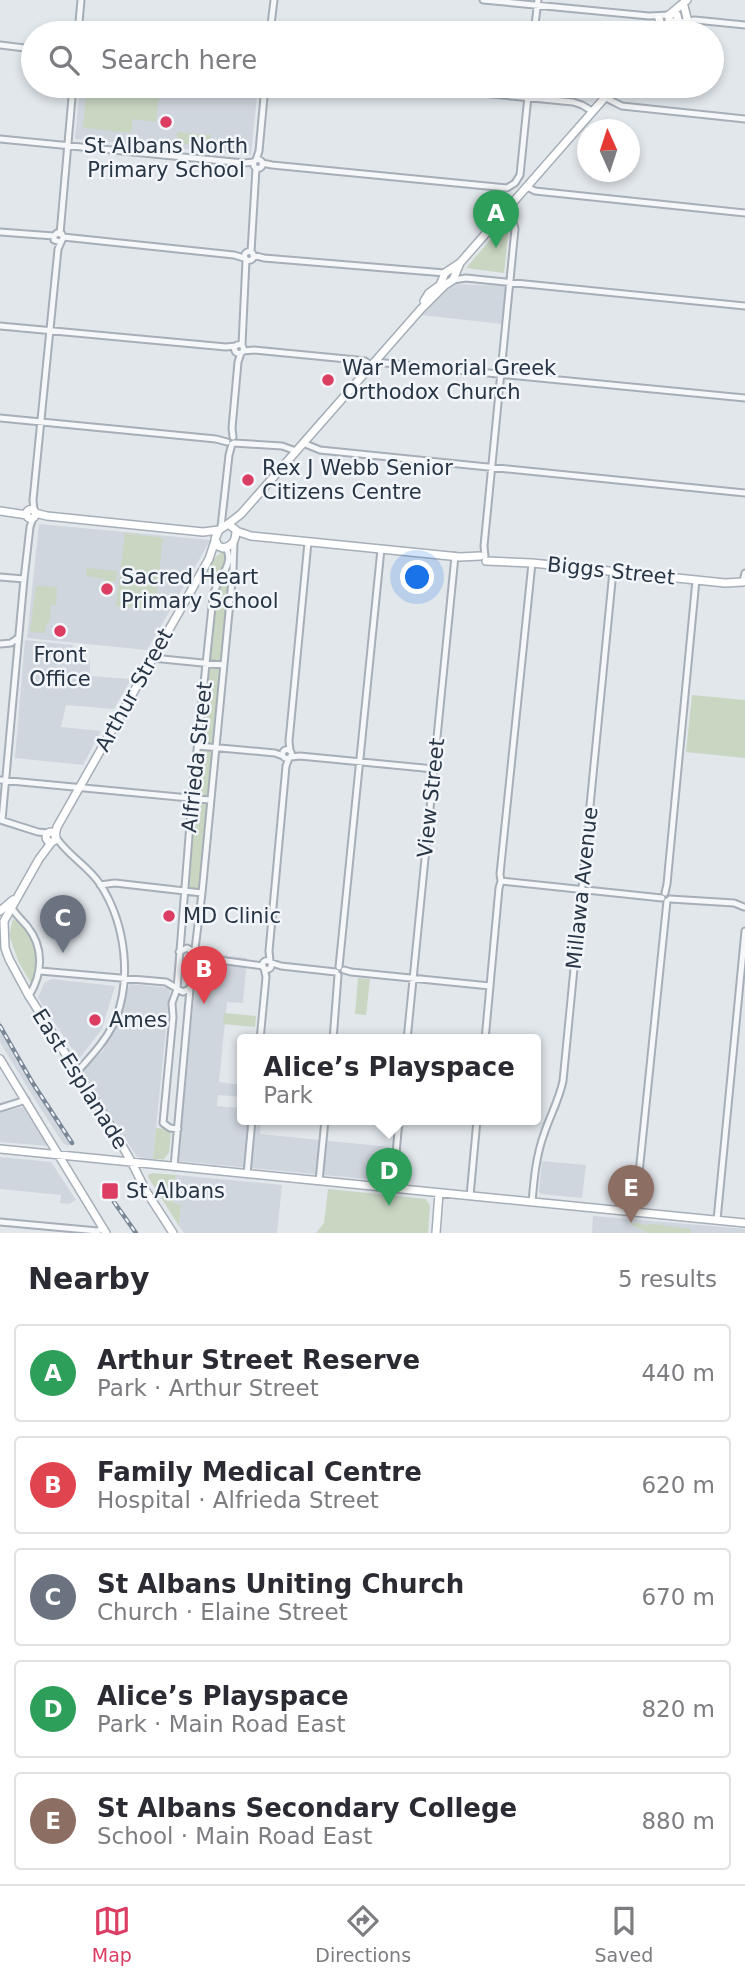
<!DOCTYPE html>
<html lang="en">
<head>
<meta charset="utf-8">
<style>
	body { margin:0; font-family:"DejaVu Sans",sans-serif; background:#f2f2f3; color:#2b2b33 }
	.compass { position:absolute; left:577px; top:119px; width:63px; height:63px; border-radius:50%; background:#fff; box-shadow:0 4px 10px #0003; rotate:357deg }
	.you { position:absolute; left:418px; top:578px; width:24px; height:24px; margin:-18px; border:5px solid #fff; border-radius:50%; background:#1a73e8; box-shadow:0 0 0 10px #1a73e833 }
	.badge { display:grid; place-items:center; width:46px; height:46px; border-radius:50%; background:#db3d63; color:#fff; font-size:23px; font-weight:700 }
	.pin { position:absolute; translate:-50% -58px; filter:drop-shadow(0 2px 4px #0008) }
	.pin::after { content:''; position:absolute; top:37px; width:24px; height:21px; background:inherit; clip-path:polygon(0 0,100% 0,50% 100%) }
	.popup { position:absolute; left:237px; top:1034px; width:304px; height:91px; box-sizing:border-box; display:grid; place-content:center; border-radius:7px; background:#fff; filter:drop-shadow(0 2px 5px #0005); font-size:23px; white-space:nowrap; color:#7c7c81 }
	.popup b { font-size:26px; color:#2b2b33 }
	.popup::after { content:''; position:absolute; left:50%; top:100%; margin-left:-14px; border:14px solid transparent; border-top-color:#fff }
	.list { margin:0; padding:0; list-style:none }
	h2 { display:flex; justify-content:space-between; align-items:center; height:91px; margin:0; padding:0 28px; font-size:30px }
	h2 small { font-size:23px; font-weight:400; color:#7c7c81 }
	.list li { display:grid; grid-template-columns:46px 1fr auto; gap:21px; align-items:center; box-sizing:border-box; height:98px; margin:0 14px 14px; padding:0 14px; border:2px solid #e1e1e2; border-radius:7px }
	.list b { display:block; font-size:26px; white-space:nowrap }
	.list p { margin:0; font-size:23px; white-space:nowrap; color:#7c7c81 }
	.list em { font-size:23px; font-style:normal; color:#7c7c81 }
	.icon { flex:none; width:38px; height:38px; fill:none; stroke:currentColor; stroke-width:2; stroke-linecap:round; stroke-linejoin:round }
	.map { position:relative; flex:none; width:745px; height:1233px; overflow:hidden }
	.search { position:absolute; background:#fff; box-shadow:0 4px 10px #0003; left:21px; right:21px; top:21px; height:77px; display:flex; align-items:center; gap:18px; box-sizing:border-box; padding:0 24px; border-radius:38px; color:#7c7c81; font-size:26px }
	.sheet { height:651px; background:#fff }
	nav { display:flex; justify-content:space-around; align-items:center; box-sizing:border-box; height:98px; border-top:2px solid #e1e1e2; background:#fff; font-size:19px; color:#7c7c81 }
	nav a { display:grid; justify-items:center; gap:4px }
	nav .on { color:#db3d63 }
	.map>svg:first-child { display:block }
	.built { fill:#d0d6de }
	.green { fill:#c9d6c2 }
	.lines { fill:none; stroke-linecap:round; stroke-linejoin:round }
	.street-casing { stroke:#a6aeb7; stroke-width:9 }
	.secondary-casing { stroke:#a6aeb7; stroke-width:10 }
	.street { stroke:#f5f7f9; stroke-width:5 }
	.secondary { stroke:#fff; stroke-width:7 }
	.rail-casing { stroke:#7a8797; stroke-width:4.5 }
	.rail { stroke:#f2f5f9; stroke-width:2; stroke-dasharray:5; stroke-linecap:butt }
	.poi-dot { fill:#db3d63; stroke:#f2f5f9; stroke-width:2.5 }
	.labels { text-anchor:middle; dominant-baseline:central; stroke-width:5; stroke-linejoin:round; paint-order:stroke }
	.poi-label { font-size:21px; fill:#283545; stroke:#f2f5f9; text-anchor:start }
	.street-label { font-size:21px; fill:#283545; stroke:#f2f5f9 }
</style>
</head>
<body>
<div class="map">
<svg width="745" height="1233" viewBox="0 0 745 1233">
	<rect width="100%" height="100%" fill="#e2e7ec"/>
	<path class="built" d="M80 86H258L251 155 75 139Z
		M452 284 506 286 502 324 421 315Z
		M39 524 210 540V541L147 650 27 638Z
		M25 640 73 645 71 658 90 660V676L131 679 114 709 66 705 61 727 101 731 83 765 15 758Z
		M199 948 203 953 247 958 243 1003 227 1002 219 1082 242 1085V1097L218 1095 217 1106 242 1108V1120H261L260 1134 390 1147 386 1181 178 1161Z
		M51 979 115 986 102 1029 79 1059 38 998 44 983Z
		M130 984 170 988 153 1159 137 1157 81 1070 103 1051Z
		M0 1021 39 1089 73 1140V1143L68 1146 63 1143 39 1106 4 1049 0 1042Z
		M24 1107 49 1146 0 1142V1111Z
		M0 1157 51 1162 76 1200 69 1204 60 1203 61 1195 0 1189Z
		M542 1161 586 1165 582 1198 541 1194 539 1192Z
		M176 1175 282 1185 277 1233H184L179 1226 181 1205 173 1204Z
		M593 1216 745 1229V1233H592Z"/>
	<path class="green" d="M87 86H160L156 122 133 119 131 133 83 128Z
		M177 132 211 135 210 146 176 143Z
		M504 224H506L509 227 504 273 466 268Z
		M125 533 163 538 155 610 116 606Z
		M224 551H226L227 561 214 584 203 578C209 567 212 557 224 551Z
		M231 553 232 561 222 661 210 662 216 590Z
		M87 568 117 571 116 581H112L110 589 104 588 105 579 86 576Z
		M36 586 57 587 56 605H51L50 621 46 626 45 633 30 632Z
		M211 666 220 667 221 669 214 744 205 745 201 739 207 670Z
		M692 695 745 700V758L686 752Z
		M203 748 213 750V752L208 797H196L195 795 199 752Z
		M197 801 206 802 208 804 199 890 188 889 186 885 194 804Z
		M13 919C36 930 42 962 31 983L19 963 9 935Z
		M358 978 370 979 366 1015 355 1014Z
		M224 1013 256 1016 255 1027 223 1024Z
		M156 1128 167 1129 171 1131 169 1153 162 1161V1159H153Z
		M152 1173 176 1175 173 1203 181 1205 179 1226 148 1177V1175Z
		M328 1189 426 1199 430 1206 428 1233H316L324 1223Z
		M629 1223H639L645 1225 653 1224 690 1229 692 1233H647Z"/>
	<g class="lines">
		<g class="street-casing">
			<path id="street" d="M483 0 649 16 669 15
				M677 22 695 20 745 25
				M78 33 81 0
				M270 33 274 0
				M534 33 538 0
				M0 45 33 49
				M410 86 573 102 582 105 592 111
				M604 97 622 106 745 119
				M0 139 244 163 254 162
				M253.5 164a4.5 4.5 0 1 1 9 0a4.5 4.5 0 1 1-9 0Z
				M256 160 259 151 265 86
				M262 163 272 165 507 188 515 183 520 175 529 86
				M527 187 535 191 745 213
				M0 232 54 236
				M60 234 73 86
				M63 237 234 255 244 258
				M244.5 256a4.5 4.5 0 1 1 9 0a4.5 4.5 0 1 1-9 0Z
				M251 252 256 168
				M253 255 264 258 445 273
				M453 280 466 278 745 306
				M0 326 226 347 236 346
				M234.5 349a4.5 4.5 0 1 1 9 0a4.5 4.5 0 1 1-9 0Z
				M242 345 246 260
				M243 351 254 350 357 360 365 361 371 366
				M375 362 745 398
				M0 418 216 439 227 442
				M233 437 232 428 238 362 241 353
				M234 443 282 446 296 451
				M303 443 320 450 745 493
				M34 510 33 500 58 249 63 238 62 234 57 233 54 236V240L60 242
				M221 527 229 455 232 444
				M485 556 484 546 515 229 512 218 506 212
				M0 577 24 579
				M743 581 745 573
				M0 644 11 643 18 638
				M152 658 223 665
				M198 746 275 753 283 756
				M282.5 754a4.5 4.5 0 1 1 9 0a4.5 4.5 0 1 1-9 0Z
				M290 751 289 741 308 542
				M291 757 300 756 434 769
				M0 780 210 800
				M0 820 38 832 48 833
				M2 820 24 579 30 527 33 518
				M56 837C66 854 88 866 100 884 126 924 133 982 113 1025 104 1043 90 1057 77 1072
				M501 881 662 898
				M100 885 115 883 202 893
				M665 893 667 884 696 580
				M670 899 734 903 744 907
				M12 908C16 915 21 919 27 926 44 947 43 973 29 996
				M179 952 187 948 204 958 263 966
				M262.5 965a4.5 4.5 0 1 1 9 0a4.5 4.5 0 1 1-9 0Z
				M270 961 269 951 286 766 289 758
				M272 963 281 966 336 972
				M339 967 381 549
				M344 970 351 972 490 986
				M40 971 166 982 183 992 189 989
				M260 1040 266 977 264 968
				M333 1040 338 975
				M407 1040 455 556
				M485 1040 499 888 501 881 500 874 532 563
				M0 1108 26 1100
				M178 1129 170 1128 163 1123 173 1017 172 1003 177 989 192 798 213 597C215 580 236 565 226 548
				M174 1167 190 989 202 893 233 570 234 542
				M247 1174 252 1120
				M319 1181 325 1120
				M393 1188 399 1120
				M470 1196 477 1120
				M532 1202C534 1179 536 1156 544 1134 550 1116 559 1100 563 1081L613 571
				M635 1212 667 901
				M717 1220 745 931
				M0 1222 98 1231 103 1228"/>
		</g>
		<g class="secondary-casing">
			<path id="secondary" d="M684 6 687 18
				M659 19 662 27 661 31
				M674 23 669 20V15L687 0
				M664 33 678 20 677 15 672 13
				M424 301 429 293 440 285 445 273 460 263 615 86
				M26.5 514a4.5 4.5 0 1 1 9 0a4.5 4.5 0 1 1-9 0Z
				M0 511 27 515
				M35 513 47 516 203 532 219 530
				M228 524 241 514 421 309 445 285 453 280 460 263
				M228 524 236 530C236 540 233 546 223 548L218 546 215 539 219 530Z
				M236 531 251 536 460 557 480 556
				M486 561 532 563 725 583 743 582
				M46 837a5 5 0 1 1 10 0a5 5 0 1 1-10 0Z
				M55 836 57 827 209 559 215 541
				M0 911 13 900
				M4 921 39 859 51 843
				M4 923 5 948 9 959 29 996 106 1118 131 1161 146 1191 173 1233
				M0 1059 106 1233
				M0 1149 745 1223
				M436 1233 439 1193"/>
		</g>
		<use href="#street" class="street"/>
		<use href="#secondary" class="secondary"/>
		<g class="rail-casing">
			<path id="rail" d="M0 1026 32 1082 72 1143
				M114 1202 136 1233"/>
		</g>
		<use href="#rail" class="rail"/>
	</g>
	<g class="poi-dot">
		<circle cx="166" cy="122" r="7"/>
		<circle cx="328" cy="380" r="7"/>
		<circle cx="248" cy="480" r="7"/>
		<circle cx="107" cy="589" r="7"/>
		<circle cx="60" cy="631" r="7"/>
		<circle cx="169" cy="916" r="7"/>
		<circle cx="95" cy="1020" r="7"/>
		<rect x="101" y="1182" width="18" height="18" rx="3.5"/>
	</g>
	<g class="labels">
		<g class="poi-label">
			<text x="166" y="146" text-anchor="middle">St Albans North<tspan x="166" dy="24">Primary School</tspan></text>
			<text x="342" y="368">War Memorial Greek<tspan x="342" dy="24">Orthodox Church</tspan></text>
			<text x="262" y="468">Rex J Webb Senior<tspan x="262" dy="24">Citizens Centre</tspan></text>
			<text x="121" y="577">Sacred Heart<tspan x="121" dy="24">Primary School</tspan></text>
			<text x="60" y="655" text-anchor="middle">Front<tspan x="60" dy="24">Office</tspan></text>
			<text x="183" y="916">MD Clinic</text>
			<text x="109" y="1020">Ames</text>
			<text x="126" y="1191">St Albans</text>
		</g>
		<g class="street-label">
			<text transform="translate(611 571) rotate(6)">Biggs Street</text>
			<text transform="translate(134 690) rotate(-61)">Arthur Street</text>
			<text transform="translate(197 757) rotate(-84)">Alfrieda Street</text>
			<text transform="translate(431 798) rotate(-84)">View Street</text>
			<text transform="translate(582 888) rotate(-84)">Millawa Avenue</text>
			<text transform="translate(80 1079) rotate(58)">East Esplanade</text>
		</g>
	</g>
</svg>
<svg class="compass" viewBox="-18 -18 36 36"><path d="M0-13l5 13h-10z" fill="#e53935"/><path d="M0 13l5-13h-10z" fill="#7c7c81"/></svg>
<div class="you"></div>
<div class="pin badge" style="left:496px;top:248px;background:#2e9e5b">A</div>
<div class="pin badge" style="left:204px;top:1004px;background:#e0444e">B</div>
<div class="pin badge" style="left:63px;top:953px;background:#6b7280">C</div>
<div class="pin badge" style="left:389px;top:1206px;background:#2e9e5b">D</div>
<div class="popup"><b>Alice’s Playspace</b>Park</div>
<div class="pin badge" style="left:631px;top:1223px;background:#8d6e63">E</div>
<div class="search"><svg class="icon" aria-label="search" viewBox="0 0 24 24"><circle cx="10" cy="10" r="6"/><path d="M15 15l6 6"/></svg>Search here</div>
</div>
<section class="sheet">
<h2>Nearby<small>5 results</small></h2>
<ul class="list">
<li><span class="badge" style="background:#2e9e5b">A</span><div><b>Arthur Street Reserve</b><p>Park · Arthur Street</p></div><em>440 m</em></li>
<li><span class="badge" style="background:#e0444e">B</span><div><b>Family Medical Centre</b><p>Hospital · Alfrieda Street</p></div><em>620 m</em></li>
<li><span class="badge" style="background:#6b7280">C</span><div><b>St Albans Uniting Church</b><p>Church · Elaine Street</p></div><em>670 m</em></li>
<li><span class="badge" style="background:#2e9e5b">D</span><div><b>Alice’s Playspace</b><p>Park · Main Road East</p></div><em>820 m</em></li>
<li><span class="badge" style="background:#8d6e63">E</span><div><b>St Albans Secondary College</b><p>School · Main Road East</p></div><em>880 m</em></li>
</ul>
</section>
<nav>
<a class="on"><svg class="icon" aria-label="map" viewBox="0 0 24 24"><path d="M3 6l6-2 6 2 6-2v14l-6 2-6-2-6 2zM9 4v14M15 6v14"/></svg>Map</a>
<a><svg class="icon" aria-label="directions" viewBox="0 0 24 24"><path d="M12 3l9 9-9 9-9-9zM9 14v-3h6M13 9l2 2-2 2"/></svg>Directions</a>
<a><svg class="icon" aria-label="saved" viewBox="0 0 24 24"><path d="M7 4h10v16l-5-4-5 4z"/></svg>Saved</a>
</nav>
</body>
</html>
